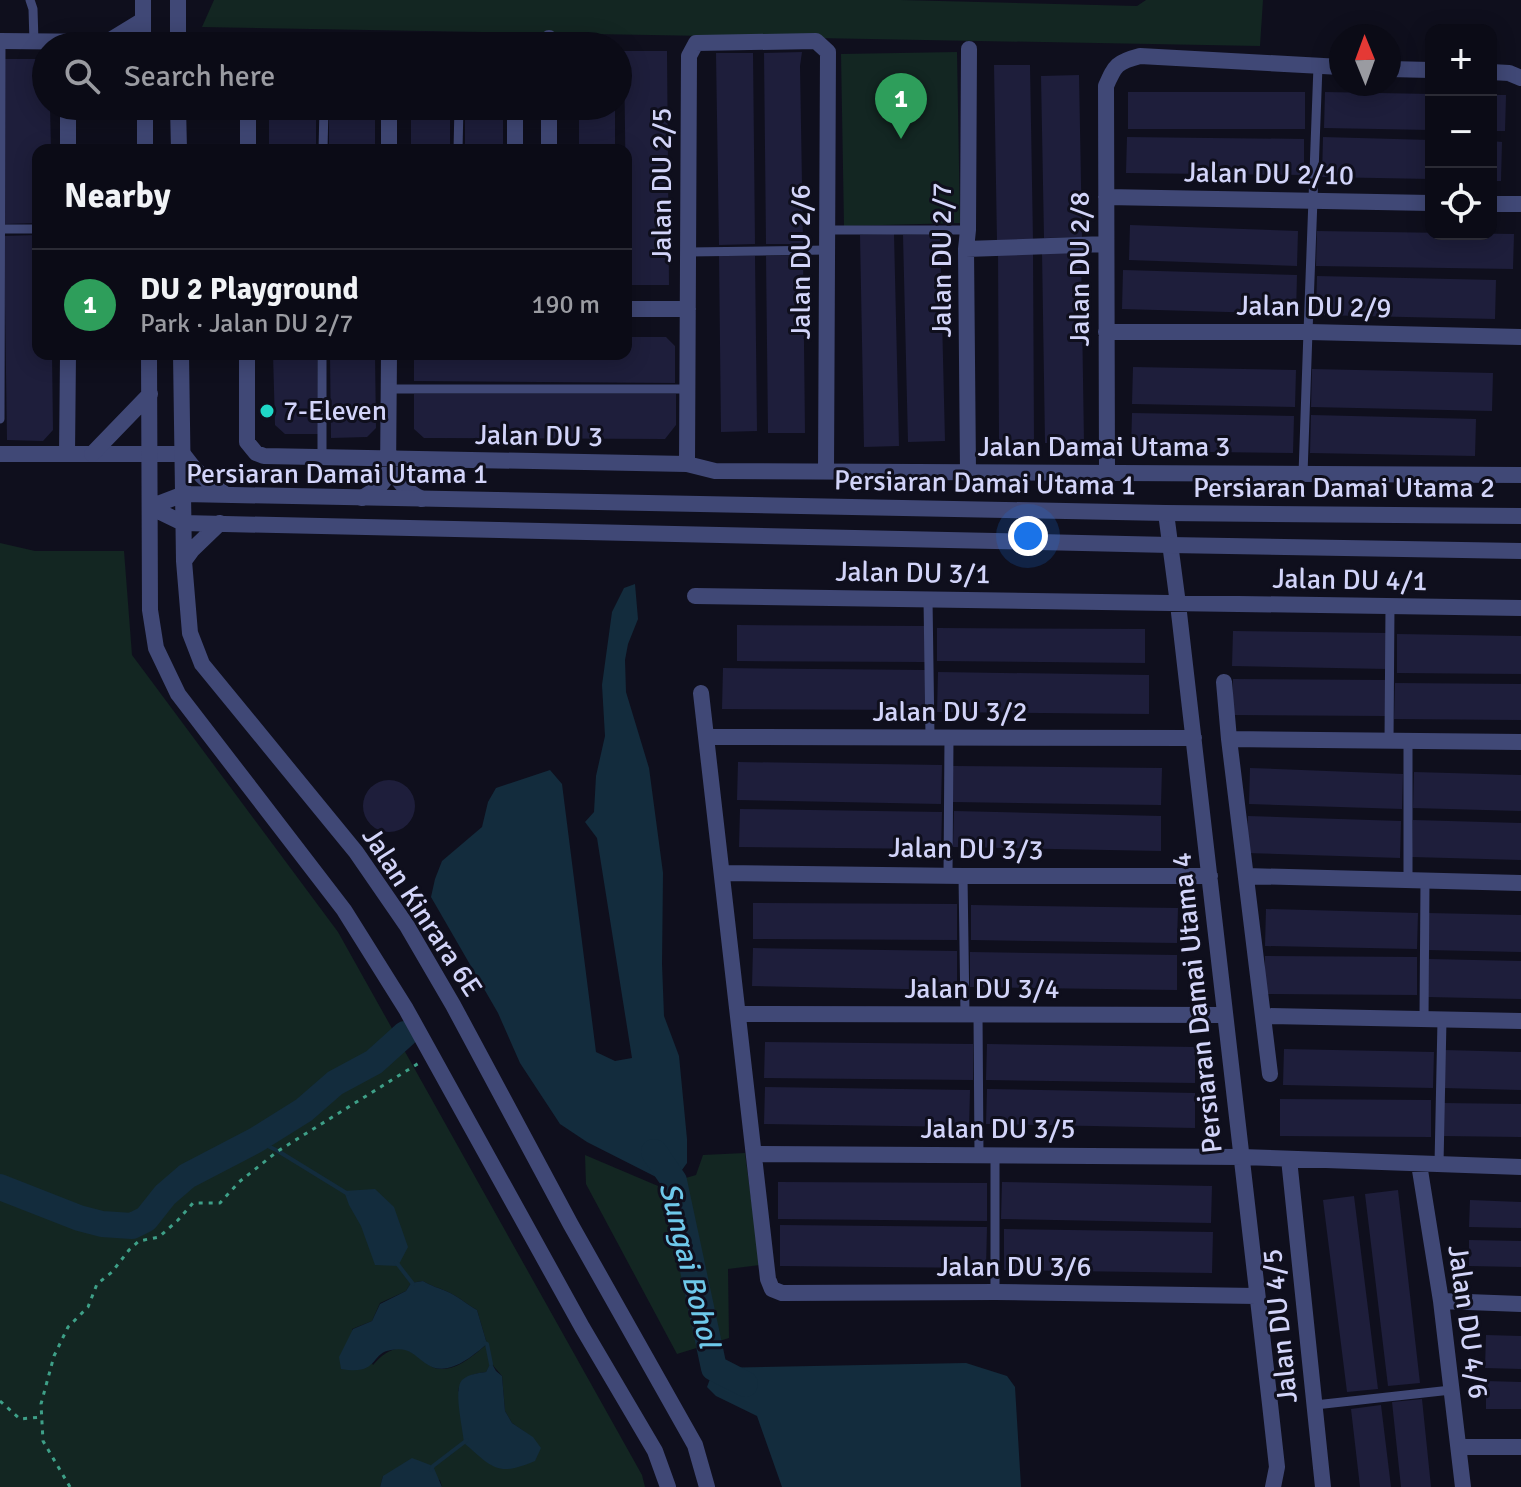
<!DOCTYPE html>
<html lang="en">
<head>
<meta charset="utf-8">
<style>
	body { margin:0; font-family:Signika,sans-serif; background:#14141f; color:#f1f3f6 }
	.controls { position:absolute; right:24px; top:24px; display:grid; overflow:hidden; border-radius:16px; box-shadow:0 4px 20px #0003 }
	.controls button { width:72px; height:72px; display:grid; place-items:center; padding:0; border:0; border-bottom:2px solid #2b2b35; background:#0b0b16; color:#f1f3f6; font:40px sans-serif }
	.compass { position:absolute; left:1329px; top:24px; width:72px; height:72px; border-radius:50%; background:#0b0b16; box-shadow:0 4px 20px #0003; rotate:359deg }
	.you { position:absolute; left:1028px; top:536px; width:28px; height:28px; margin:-20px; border:6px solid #fff; border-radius:50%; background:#1a73e8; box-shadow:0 0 0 12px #1a73e833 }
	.badge { display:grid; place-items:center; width:52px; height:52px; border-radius:50%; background:#1fd7c7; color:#fff; font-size:26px; font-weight:700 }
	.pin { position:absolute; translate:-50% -66px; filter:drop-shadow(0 2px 4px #0008) }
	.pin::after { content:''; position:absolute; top:42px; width:28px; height:24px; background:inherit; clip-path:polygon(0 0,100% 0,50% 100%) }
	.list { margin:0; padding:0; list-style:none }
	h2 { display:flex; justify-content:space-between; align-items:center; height:104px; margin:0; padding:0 32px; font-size:34px }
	h2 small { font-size:26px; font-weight:400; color:#9a9ba1 }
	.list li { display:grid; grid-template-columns:52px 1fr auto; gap:24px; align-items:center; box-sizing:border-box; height:112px; padding:0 32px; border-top:2px solid #2b2b35 }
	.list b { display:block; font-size:30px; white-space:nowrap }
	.list p { margin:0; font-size:26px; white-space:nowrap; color:#9a9ba1 }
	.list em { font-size:26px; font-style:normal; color:#9a9ba1 }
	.icon { flex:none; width:44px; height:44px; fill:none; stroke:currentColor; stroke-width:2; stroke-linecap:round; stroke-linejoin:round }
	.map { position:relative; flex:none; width:1521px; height:1487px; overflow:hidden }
	.search { position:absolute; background:#0b0b16; box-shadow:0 4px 20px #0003; left:32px; top:32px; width:600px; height:88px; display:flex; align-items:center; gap:20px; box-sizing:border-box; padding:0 28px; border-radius:44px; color:#9a9ba1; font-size:30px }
	.panel { position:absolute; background:#0b0b16; box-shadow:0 4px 20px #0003; left:32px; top:144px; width:600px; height:216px; border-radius:16px }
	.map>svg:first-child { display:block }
	.green { fill:#132622; fill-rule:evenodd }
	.water { fill:#132c3d }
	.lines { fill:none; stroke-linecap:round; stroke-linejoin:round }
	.stream { stroke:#132c3d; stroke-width:4 }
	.river { stroke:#132c3d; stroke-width:26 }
	.building { fill:#1e1e3b }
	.path { stroke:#3ea088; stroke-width:3; stroke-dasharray:4 6; stroke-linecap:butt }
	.service { stroke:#404876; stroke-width:9 }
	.minor { stroke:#404876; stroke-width:16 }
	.tertiary { stroke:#404876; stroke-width:16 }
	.poi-dot { fill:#1fd7c7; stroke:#0f0f1d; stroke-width:3 }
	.labels { text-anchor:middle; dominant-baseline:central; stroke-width:6; stroke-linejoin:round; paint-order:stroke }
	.street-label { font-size:28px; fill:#d2d4f9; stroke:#0f0f1d }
	.poi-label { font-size:28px; fill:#d2d4f9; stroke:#0f0f1d; text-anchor:start }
	.water-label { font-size:30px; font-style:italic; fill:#6ec8ea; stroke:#0f0f1d }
</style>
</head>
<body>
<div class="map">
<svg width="1521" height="1487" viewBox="0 0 1521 1487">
	<rect width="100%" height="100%" fill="#0f0f1d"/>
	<path class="green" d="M214 0H901L1137 6 1146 0H1263L1260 46 202 27Z
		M957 52 960 223 844 226 841 54Z
		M0 543 35 551H124L132 655 338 932 642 1475 645 1487H442L440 1480 383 1476 380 1487H0ZM423 1281C431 1286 439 1288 448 1292 456 1295 468 1305 477 1310L487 1344C475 1354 459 1369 443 1369 431 1370 425 1361 416 1355 399 1342 385 1351 373 1365L352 1329 372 1321 380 1303 406 1291 411 1283ZM491 1363 502 1376 505 1411 512 1423 532 1437 458 1391C462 1376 472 1374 486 1372Z
		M745 1153 760 1265 728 1269 729 1338 677 1354 586 1184 585 1155 658 1186 696 1175 703 1155Z"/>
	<path class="water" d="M635 584 638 619 628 644 625 660 626 692 649 768 663 873 662 964 664 1016 679 1056 687 1139V1163L674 1181 660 1179 587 1142 560 1124 520 1063 498 1013 431 897 435 879 442 861 482 827 488 802 496 788 550 770 562 784 596 1052 615 1061 632 1058 597 838 585 822 594 812 596 776 605 736 602 685 612 612 624 588Z
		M375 1189 394 1207 408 1247 398 1266 375 1265 361 1226 349 1205 344 1191Z
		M423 1281C431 1286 439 1288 448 1292 456 1295 468 1305 477 1310L487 1344C470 1358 446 1379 425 1363 413 1354 408 1347 391 1350 370 1353 379 1376 341 1369L339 1357 353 1329 372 1321 380 1304 406 1291 411 1283Z
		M491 1362 496 1371 502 1376 505 1411 512 1423 533 1437 541 1448 535 1461C497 1477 493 1468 464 1443 463 1429 453 1390 462 1380 469 1374 478 1373 486 1372Z
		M966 1363 1007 1376 1015 1387 1021 1487H782L757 1416 716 1396 707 1387 714 1368Z
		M412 1458 433 1466 442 1487H380L383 1476Z"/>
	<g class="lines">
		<path class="stream" d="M256 1140 278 1151 348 1194
			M396 1262 413 1284
			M485 1343 487 1344 491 1364
			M431 1470 433 1466 467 1440"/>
		<path class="river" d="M654 1152 674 1181 714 1368 745 1384
			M0 1187 79 1218 102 1224 132 1226 146 1219 165 1195 187 1176 256 1140 304 1110 335 1083 374 1062 405 1034"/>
	</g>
	<path class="building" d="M624 51H667L669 285H627Z
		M802 52 800 66 803 244H766L764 53Z
		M716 53H753L755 244 719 245Z
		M2 59H41L46 65V106H50L51 150H38V223L5 224Z
		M994 65H1030L1033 241 997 242Z
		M1079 75 1082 237 1044 238 1041 76Z
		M1128 92H1305V129H1128Z
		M1325 92 1431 94V130L1324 128Z
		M1491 95H1506L1505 131H1491Z
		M269 106H316V150H269Z
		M329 106H375V150H329Z
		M411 106H450V150H411Z
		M465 106H503V150H465Z
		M579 106H615V150H579Z
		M1127 137 1304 139V175L1126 173Z
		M1323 137 1431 140V179L1322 177Z
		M1491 141 1502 142 1501 181H1491Z
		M1130 225 1298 231 1297 266 1129 260Z
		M1317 231 1514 234 1513 269 1316 266Z
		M894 234 899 446 864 447 860 235Z
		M940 234 945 441 908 442 903 235Z
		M38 235V354H52L53 430 43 441 7 440 4 236Z
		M1081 250 1084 443H1045L1042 251Z
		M998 251H1033L1034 442H999Z
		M803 255 805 433H768L766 256Z
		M719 256H755L757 431 721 432Z
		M1123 270 1297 275 1296 314 1122 309Z
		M1317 276 1496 280 1495 319 1316 315Z
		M626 337H666L675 346V383L414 381V354H626Z
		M273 354H317L318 434H285L275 425Z
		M330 354H375L376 428 367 437 331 438Z
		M1133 367 1296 370 1295 407 1132 404Z
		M1312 369 1493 373 1492 411 1311 407Z
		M414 394H676V425L665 439 424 438 414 429Z
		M1132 413 1294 416 1293 453 1131 451Z
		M1311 415 1476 419 1475 456 1310 453Z
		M737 625 925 626V662L737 661Z
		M937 628 1145 629V663L937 661Z
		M1233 631 1388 633 1387 669 1232 666Z
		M1397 634 1521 636V674L1397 673Z
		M723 668 925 670V710L722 709Z
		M938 672 1149 675V714L937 712Z
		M1233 679 1385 680V716L1233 715Z
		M1395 683 1521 684V720L1394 719Z
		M738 762 942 765 941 804 737 800Z
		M953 766 1162 768 1161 805 952 802Z
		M1250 768 1403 774 1402 809 1249 804Z
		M1414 772 1521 775V811L1413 808Z
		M363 806a26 26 0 1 1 52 0a26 26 0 1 1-52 0Z
		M740 809 942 812 941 849 739 847Z
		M954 811 1161 816V851L953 847Z
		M1248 816 1401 821 1400 858 1246 853Z
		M1413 820 1521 823V860L1412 857Z
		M753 903 957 904V940L753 939Z
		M971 905 1178 908 1177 943 971 940Z
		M1266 909 1418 913 1417 949 1265 946Z
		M1428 913 1521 915V952L1427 950Z
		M753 948 957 951V990L752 986Z
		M970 952 1177 955V990L970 987Z
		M1265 956 1417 957V995L1265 994Z
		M1429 959 1521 961V999L1428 997Z
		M765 1042 973 1044V1080L764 1078Z
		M987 1044 1195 1047V1083L986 1080Z
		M1284 1049 1434 1052 1433 1088 1283 1085Z
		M1444 1050 1521 1052V1090L1443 1088Z
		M765 1087 970 1090 969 1127 764 1124Z
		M987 1089 1195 1093V1128L986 1124Z
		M1280 1099 1431 1100V1137L1280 1136Z
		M1443 1103 1521 1104V1137L1443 1136Z
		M778 1182 987 1183V1221L778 1219Z
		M1002 1182 1212 1186 1211 1223 1001 1219Z
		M1398 1190 1420 1383 1388 1386 1365 1194Z
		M1354 1196 1378 1389 1347 1392 1323 1200Z
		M1470 1200 1521 1202V1228L1469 1227Z
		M780 1225 987 1227 986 1268 780 1266Z
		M1004 1229 1213 1232 1212 1273 1004 1270Z
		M1469 1240 1521 1241V1267L1469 1266Z
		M1486 1335 1521 1336V1369L1485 1368Z
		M1486 1381 1521 1382V1409H1486Z
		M1422 1399 1431 1487H1401L1392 1402Z
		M1381 1405 1391 1487H1360L1351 1409Z"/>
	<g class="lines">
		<path class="path" d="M0 1401 20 1419 42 1417
			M70 1487 43 1441 41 1404 54 1356 68 1327 88 1307 97 1284 112 1272 129 1250 139 1241 159 1237 178 1220 193 1203H220L239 1182 278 1151 419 1063"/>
		<path class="service" d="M30 0 33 9 34 42
			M323 150 324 106
			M458 150 459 106
			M0 229H38
			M828 230H968
			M688 252 827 250
			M389 389H687
			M0 419 1 41
			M322 457V354
			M1303 474C1308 338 1312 202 1318 66
			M928 599 930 737
			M1389 741 1390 606
			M1408 742V880
			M948 875 949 738
			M963 876 965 1015
			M978 1014 979 1155
			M1424 1020 1425 881
			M1439 1164 1442 1020
			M995 1292V1154
			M1315 1405 1451 1390"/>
		<path class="minor" d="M0 41 107 42 115 46
			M107 42 143 20
			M549 46V38
			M1389 69 1431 70
			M1491 72 1509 73 1521 78
			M389 106V150
			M68 150V106
			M248 150V106
			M515 150V106
			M549 150V106
			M1106 197 1431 203
			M1491 204H1521
			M966 249 1106 244
			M626 309H688
			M1106 332H1309L1521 337
			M247 354V442L256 453 264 456 687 464 715 471 1521 475
			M0 454H183
			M67 454 68 354
			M390 461C396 480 404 490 422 499
			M687 464 689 56 696 43 816 41 828 52 826 472
			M968 472 966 249 968 230 969 49
			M1107 473 1106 86C1115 65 1117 62 1140 56L1341 67
			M362 498 378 488 388 476 389 354
			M1166 513 1178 604 1270 1404 1277 1467 1273 1487
			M695 596 1521 608
			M1224 682 1229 739 1270 1074
			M701 693 768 1279 772 1289 782 1293 995 1292 1256 1296
			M706 737 1194 738
			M1229 739 1521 742
			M723 873 963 876H1210
			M1246 876 1521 883
			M739 1014 1225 1015
			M1264 1016 1521 1021
			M755 1154 1241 1157 1521 1167
			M1289 1159 1323 1487
			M1419 1164 1441 1301 1463 1487
			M1441 1301 1521 1304
			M1459 1447H1521"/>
		<path class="tertiary" d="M143 0V46
			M178 0V46
			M145 106V150
			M178 106 179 150
			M149 354 150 610 156 648 178 694 344 910 406 1009 582 1327 655 1451 668 1487
			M181 354 184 561 190 633 202 664 356 852 407 926 453 1005 571 1225 695 1445 707 1487
			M92 454 150 394
			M183 454C195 471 207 483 225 494
			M150 507 183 523 1170 545 1521 551
			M150 507 184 494 1166 513 1521 516
			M184 561 192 550 220 523"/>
	</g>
	<circle class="poi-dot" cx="267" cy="411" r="8"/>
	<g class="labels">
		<g class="street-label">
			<text transform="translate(1269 174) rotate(1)">Jalan DU 2/10</text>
			<text transform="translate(662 185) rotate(-90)">Jalan DU 2/5</text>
			<text transform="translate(942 260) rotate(-90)">Jalan DU 2/7</text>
			<text transform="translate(801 262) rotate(-90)">Jalan DU 2/6</text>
			<text transform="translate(1080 269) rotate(-90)">Jalan DU 2/8</text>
			<text transform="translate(1314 307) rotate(1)">Jalan DU 2/9</text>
			<text transform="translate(539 436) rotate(1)">Jalan DU 3</text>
			<text x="1104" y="447">Jalan Damai Utama 3</text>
			<text x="337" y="474">Persiaran Damai Utama 1</text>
			<text transform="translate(985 483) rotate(1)">Persiaran Damai Utama 1</text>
			<text x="1344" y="488">Persiaran Damai Utama 2</text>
			<text transform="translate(913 573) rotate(1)">Jalan DU 3/1</text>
			<text transform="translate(1350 580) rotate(1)">Jalan DU 4/1</text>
			<text x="950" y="712">Jalan DU 3/2</text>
			<text transform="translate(966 849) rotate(1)">Jalan DU 3/3</text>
			<text transform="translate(422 912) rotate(57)">Jalan Kinrara 6E</text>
			<text x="982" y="989">Jalan DU 3/4</text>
			<text transform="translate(1197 1003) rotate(-96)">Persiaran Damai Utama 4</text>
			<text x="998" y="1129">Jalan DU 3/5</text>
			<text x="1014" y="1267">Jalan DU 3/6</text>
			<text transform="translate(1468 1322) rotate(82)">Jalan DU 4/6</text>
			<text transform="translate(1280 1326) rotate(-96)">Jalan DU 4/5</text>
		</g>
		<g class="poi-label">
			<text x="283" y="411">7-Eleven</text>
		</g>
		<g class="water-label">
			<text transform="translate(689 1265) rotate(76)">Sungai Bohol</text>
		</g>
	</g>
</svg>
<div class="controls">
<button>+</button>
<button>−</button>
<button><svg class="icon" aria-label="locate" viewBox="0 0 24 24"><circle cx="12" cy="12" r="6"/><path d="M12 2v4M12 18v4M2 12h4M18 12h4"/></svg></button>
</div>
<svg class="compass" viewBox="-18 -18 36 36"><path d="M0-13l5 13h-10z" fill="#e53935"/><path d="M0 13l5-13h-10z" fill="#9a9ba1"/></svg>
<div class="you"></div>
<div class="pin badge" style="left:901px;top:139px;background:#2e9e5b">1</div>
<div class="search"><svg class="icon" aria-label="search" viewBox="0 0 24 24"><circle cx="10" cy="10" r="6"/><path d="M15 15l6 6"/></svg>Search here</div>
<section class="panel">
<h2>Nearby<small></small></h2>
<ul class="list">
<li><span class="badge" style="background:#2e9e5b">1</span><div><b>DU 2 Playground</b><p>Park · Jalan DU 2/7</p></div><em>190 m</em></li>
</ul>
</section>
</div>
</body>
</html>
